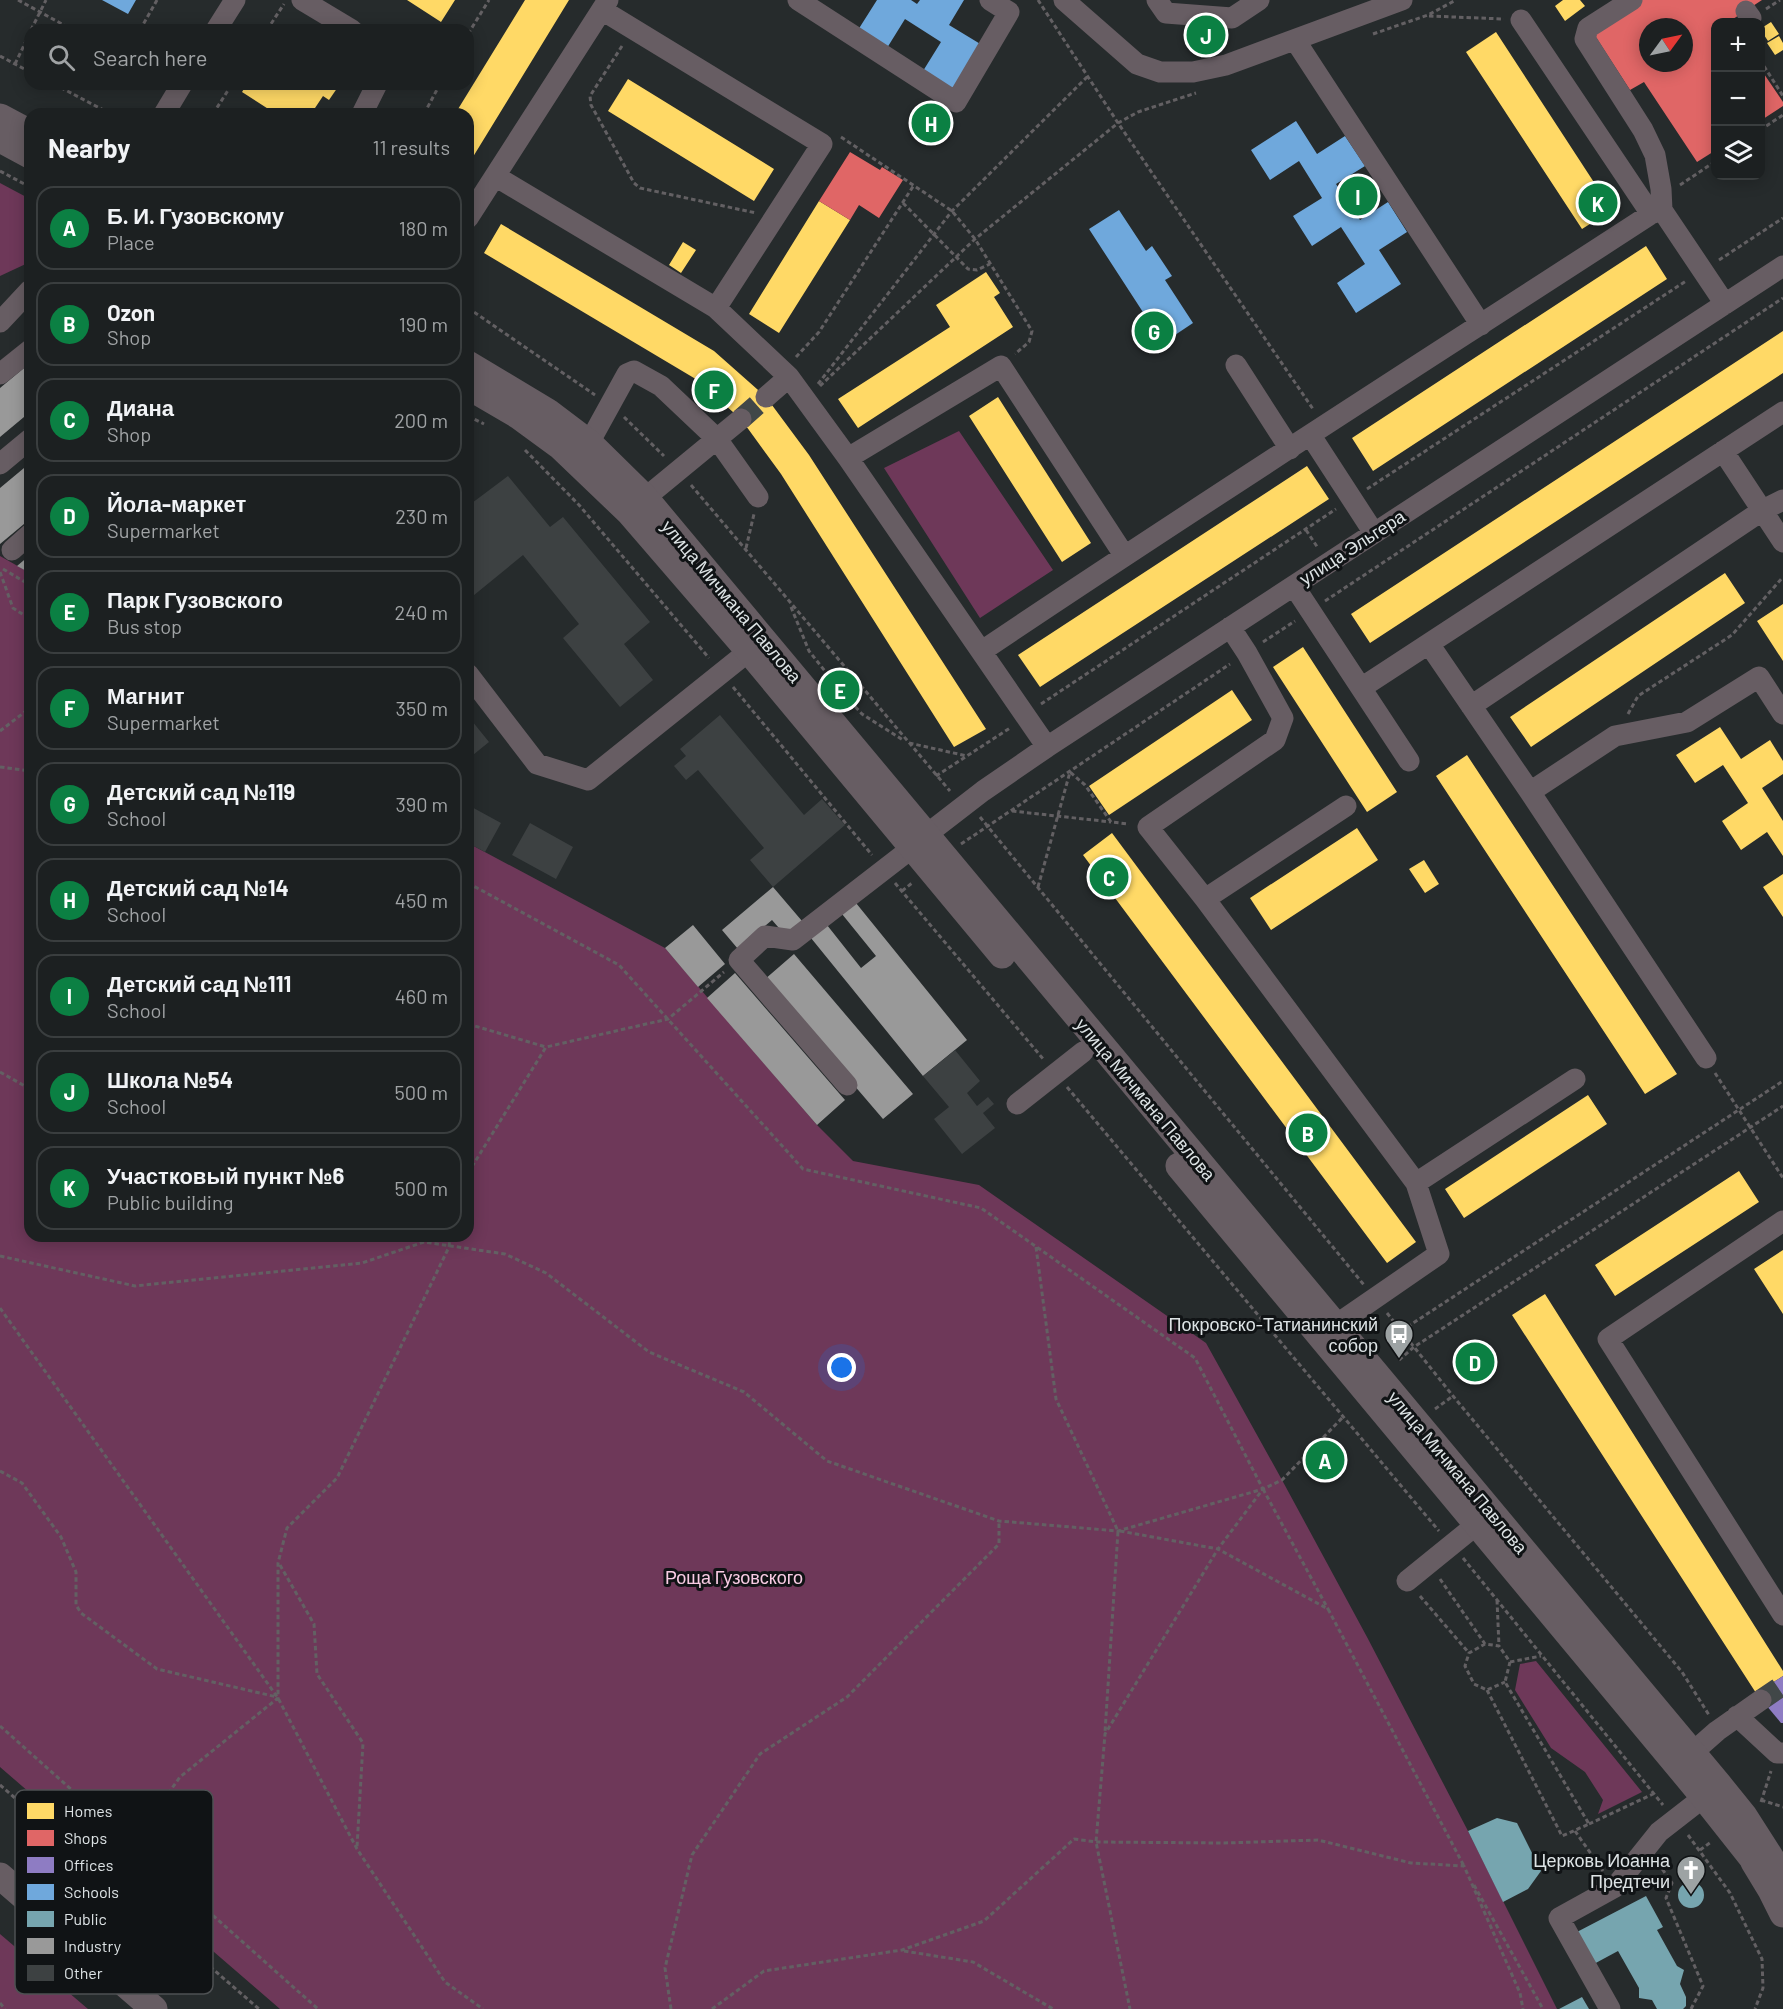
<!DOCTYPE html>
<html lang="en">
<head>
<meta charset="utf-8">
<style>
	body { margin:0; font-family:Barlow,sans-serif; background:#25282a; color:#f1f3f6 }
	.controls { position:absolute; right:18px; top:18px; display:grid; overflow:hidden; border-radius:12px; box-shadow:0 3px 15px #0003 }
	.controls button { width:54px; height:54px; display:grid; place-items:center; padding:0; border:0; border-bottom:2px solid #3a3e3f; background:#1c2021; color:#f1f3f6; font:30px sans-serif }
	.compass { position:absolute; left:1639px; top:18px; width:54px; height:54px; border-radius:50%; background:#1c2021; box-shadow:0 3px 15px #0003; rotate:57deg }
	.you { position:absolute; left:842px; top:1368px; width:21px; height:21px; margin:-15px; border:4px solid #fff; border-radius:50%; background:#1a73e8; box-shadow:0 0 0 9px #1a73e833 }
	.badge { display:grid; place-items:center; width:39px; height:39px; border-radius:50%; background:#0b8043; color:#fff; font-size:20px; font-weight:700 }
	.pin { position:absolute; translate:-50% -50%; border:3px solid #fff; box-shadow:0 2px 6px #0006 }
	.list { margin:0; padding:0; list-style:none }
	h2 { display:flex; justify-content:space-between; align-items:center; height:78px; margin:0; padding:0 24px; font-size:26px }
	h2 small { font-size:20px; font-weight:400; color:#a0a3a5 }
	.list li { display:grid; grid-template-columns:39px 1fr auto; gap:18px; align-items:center; box-sizing:border-box; height:84px; margin:0 12px 12px; padding:0 12px; border:2px solid #3a3e3f; border-radius:18px }
	.list b { display:block; font-size:22px; white-space:nowrap }
	.list p { margin:0; font-size:20px; white-space:nowrap; color:#a0a3a5 }
	.list em { font-size:20px; font-style:normal; color:#a0a3a5 }
	.icon { flex:none; width:33px; height:33px; fill:none; stroke:currentColor; stroke-width:2; stroke-linecap:round; stroke-linejoin:round }
	.map { position:relative; flex:none; width:1783px; height:2009px; overflow:hidden }
	.search { position:absolute; background:#1c2021; box-shadow:0 3px 15px #0003; left:24px; top:24px; width:450px; height:66px; display:flex; align-items:center; gap:15px; box-sizing:border-box; padding:0 21px; border-radius:18px; color:#a0a3a5; font-size:22px }
	.panel { position:absolute; background:#1c2021; box-shadow:0 3px 15px #0003; left:24px; top:108px; width:450px; height:1134px; border-radius:18px }
	.map>svg:first-child { display:block }
	.green { fill:#6e3859 }
	.homes { fill:#ffd966 }
	.shops { fill:#e06666; fill-rule:evenodd }
	.offices { fill:#8e7cc3 }
	.schools { fill:#6fa8dc }
	.public { fill:#76a5af }
	.industry { fill:#999 }
	.building { fill:#3d4142 }
	.lines { fill:none; stroke-linecap:round; stroke-linejoin:round }
	.minor-tunnel { stroke:#414748; stroke-width:21; stroke-dasharray:21 10; stroke-linecap:butt }
	.path { stroke:#636063; stroke-width:3; stroke-dasharray:4.5 3; stroke-linecap:butt }
	.minor { stroke:#675d63; stroke-width:21 }
	.major { stroke:#675d63; stroke-width:27 }
	.labels { text-anchor:middle; dominant-baseline:central; stroke-width:6; stroke-linejoin:round; paint-order:stroke }
	.street-label { font-size:18px; fill:#dde3e5; stroke:#101315 }
	.poi-label { font-size:18px; fill:#dde3e5; stroke:#101315; text-anchor:end }
	.park-label { font-size:18px; fill:#f9cce4; stroke:#101315 }
	.key { fill:#101315; stroke:#4e5153; stroke-width:1.5 }
	.key-label { font-size:16px; fill:#dde3e5 }
</style>
</head>
<body>
<div class="map">
<svg width="1783" height="2009" viewBox="0 0 1783 2009">
	<rect width="100%" height="100%" fill="#262b2c"/>
	<path class="green" d="M0 183 30 199V262L0 276Z
		M959 431 1053 570 980 618 884 468Z
		M0 556 30 573V1236H468V843L665 948 817 1125 853 1161 979 1185 1206 1343 1282 1480 1367 1637 1468 1831 1557 2009H280L0 1767Z
		M1536 1661 1642 1792 1598 1814 1603 1800 1585 1772 1551 1748 1515 1690 1520 1664Z
		M0 1934 88 2009H0Z"/>
	<path class="homes" d="M407 0H455L441 22Z
		M525 0H569L468 165V114H455Z
		M1563 0H1580L1585 6 1565 21 1555 6Z
		M1771 22 1779 34 1768 41 1760 29Z
		M1496 32 1612 210 1582 229 1466 52Z
		M1779 36 1783 43V50L1775 55 1767 43Z
		M628 79 774 169 754 201 608 111Z
		M247 84H340L329 100 323 96 311 114H272L273 112 242 92Z
		M819 201 850 220 779 333 749 314Z
		M501 224 714 351 766 397 809 455 986 729 954 747 781 474 741 419 694 378 484 253Z
		M683 242 696 250 681 273 669 265Z
		M1646 246 1667 279 1373 471 1352 438Z
		M986 272 1000 293 994 297 1013 327 858 428 838 399 950 327 936 305Z
		M1783 331V373L1370 643 1351 614Z
		M998 397 1091 543 1062 562 969 416Z
		M1307 466 1329 499 1040 687 1018 655Z
		M1725 573 1745 603 1531 747 1510 717Z
		M1783 604V661L1757 621Z
		M1303 647 1397 792 1367 812 1273 667Z
		M1232 690 1252 720 1109 815 1089 786Z
		M1720 727 1741 759 1770 740 1783 761V774L1762 788 1783 821V856L1767 832 1741 850 1722 821 1748 803 1723 765 1695 783 1676 755Z
		M1467 755 1677 1074 1645 1094 1436 776Z
		M1357 828 1378 860 1271 930 1250 898Z
		M1112 833 1416 1242 1387 1263 1083 855Z
		M1424 860 1439 884 1425 893 1409 869Z
		M1783 874V917L1763 887Z
		M1588 1095 1607 1124 1464 1218 1445 1189Z
		M1739 1171 1759 1202 1615 1296 1595 1265Z
		M1783 1250V1314L1754 1269Z
		M1545 1294 1783 1671V1676L1756 1693 1512 1315Z"/>
	<path class="shops" d="M1640 0H1762L1730 21 1731 22H1716V150L1697 162 1644 82 1630 90 1592 31ZM1648 27H1684V63H1648Z
		M1760 68 1783 102V106L1760 121Z
		M850 152 880 170 882 167 903 180 879 218 859 205 850 220 819 201Z
		M1480 1342 1497 1368 1480 1379 1463 1353Z"/>
	<path class="offices" d="M1783 1676V1723H1781L1756 1693Z"/>
	<path class="schools" d="M102 0H136L128 14Z
		M877 0H911L917 4 920 0H964L949 25 982 45 954 90 923 71 941 42 905 19 887 48 858 30Z
		M1296 121 1317 154 1345 136 1365 166 1336 184 1360 220 1388 202 1407 232 1379 250 1401 284 1356 313 1337 283 1365 264 1341 227 1312 246 1293 216 1322 198 1299 161 1270 180 1251 150Z
		M1119 210 1146 251 1152 246 1172 276 1165 280 1193 323 1163 343 1089 229Z"/>
	<path class="public" d="M1497 1818 1517 1823 1541 1871 1528 1889 1503 1902 1468 1831Z
		M1678 1895a13 13 0 1 1 26 0a13 13 0 1 1-26 0Z
		M1646 1896 1663 1927 1657 1930 1677 1966 1684 1970 1680 1984 1686 1997V2006L1683 2009H1657L1652 2000 1639 1998V1988L1618 1951 1592 1965 1575 1933Z
		M1582 1997 1589 2009H1559Z"/>
	<path class="industry" d="M30 363V412L0 437V388Z
		M30 463V519L0 544V488Z
		M30 555V573L17 566Z
		M773 887 802 921 785 935 772 920 738 949 722 930Z
		M856 903 967 1040 923 1076 811 938 827 925 861 968 876 956 842 914Z
		M693 925 725 964 698 987 665 948Z
		M794 954 913 1094 883 1119 764 980Z
		M735 973 845 1100 817 1125 707 998Z"/>
	<path class="building" d="M508 476 550 527 563 517 650 622 624 644 653 680 620 707 563 638 579 624 523 555 468 600V506Z
		M720 715 804 815 822 799 845 825 773 887 750 860 764 848 698 770 686 780 674 766 686 756 680 749Z
		M468 716 489 742 468 759Z
		M468 805 501 823 485 852 468 843Z
		M530 823 573 847 556 879 512 855Z
		M955 1050 980 1081 967 1093 977 1106 988 1097 994 1104 983 1113 995 1128 962 1154 934 1119 949 1107 923 1076Z"/>
	<g class="lines">
		<path class="minor-tunnel" d="M741 419 766 397
			M1761 1700 1783 1685"/>
		<path class="path" d="M18 0 73 30
			M1038 0 1118 123 1313 409
			M1766 9 1780 0
			M1429 16 1504 19
			M31 30 46 0
			M140 30 157 0
			M267 30 284 4
			M468 34 489 0
			M1373 34 1428 15 1456 0
			M622 46 590 96 591 105 634 183 640 188 756 213
			M0 56 30 72
			M1760 60 1783 96
			M15 64 30 33
			M54 84 111 114
			M213 114 232 84
			M424 114 440 84
			M1760 130 1783 115
			M841 137 952 211 975 239 1032 331 1029 342 1015 354
			M0 171 30 187
			M1680 185 1716 161
			M903 203 968 269 977 270 990 264
			M1719 260 1783 218
			M468 308 595 395
			M796 357 819 332 914 185
			M818 384 952 211 1087 77
			M820 386 975 239 1118 123 1138 112 1196 93
			M468 416 484 424
			M624 417 664 456
			M525 450 579 505 709 658
			M691 485 950 791
			M1367 489 1686 281
			M1306 530 1318 548
			M746 548 754 514
			M3 569 30 585
			M0 572 13 608 30 619
			M1325 601 1783 298
			M791 607 809 651 840 690 862 714 903 740
			M1263 642 1295 621
			M733 687 872 855
			M1041 704 1336 509
			M1628 714 1638 696 1732 635 1783 577
			M0 731 30 708
			M909 743 967 756
			M0 767 30 771
			M936 776 1010 728
			M1012 811 1111 822
			M980 817 1364 1285
			M961 844 1230 664
			M468 883 619 965 803 1169 981 1208 1195 1358 1263 1489 1218 1549 1105 1734 1096 1842 1130 2009
			M895 883 1044 1060
			M1038 887 1070 772 1085 785 1111 822 1129 824
			M902 891 912 883
			M468 1024 546 1047
			M0 1072 30 1089
			M1715 1073 1783 1178
			M1067 1087 1439 1531
			M468 1173 546 1047 668 1019 724 972
			M1036 1247 1056 1399 1118 1531 1105 1732
			M0 1256 135 1286 362 1263 424 1242 505 1254 546 1273 649 1352 744 1392 827 1461 999 1521 1118 1531 1263 1489 1282 1480 1344 1416
			M0 1308 278 1698 357 1849 445 1982 483 2009
			M1387 1313 1453 1396 1682 1672 1709 1715
			M1401 1331 1783 1081
			M1399 1360 1414 1347 1783 1106
			M1435 1409 1453 1396
			M0 1471 22 1483 61 1537 76 1572V1605L81 1613 157 1669 277 1697
			M1263 1489 1328 1609
			M1120 1531 1218 1549 1328 1609 1464 1866
			M1463 1558 1663 1805
			M280 1565 314 1624 317 1674 363 1743 357 1847
			M1440 1579 1485 1644
			M1420 1596 1469 1653
			M1497 1600 1499 1646
			M1510 1662 1541 1656
			M1487 1690 1562 1836 1589 1824 1505 1682 1510 1662 1499 1646 1485 1644 1469 1653 1465 1666 1474 1684 1487 1690 1505 1682
			M0 1726 318 2009
			M0 1785 259 2009
			M1761 1800 1783 1807
			M1761 1802 1771 1771
			M1589 1824 1653 1794
			M1575 1831 1603 1871
			M1688 1835 1730 1893 1762 1959 1763 1988 1755 2009
			M1700 1850 1711 1842
			M1658 1863 1672 1883 1666 1898 1703 1986 1691 2009
			M112 1882 132 1844 180 1777 278 1698V1563L287 1528 337 1478 449 1247 450 1236
			M1474 1885 1543 2009
			M904 1951 973 1962 1053 2009
			M0 2003 5 2009
			M671 2009 665 1968 692 1855 760 1754 847 1697 999 1544V1521
			M712 2009 764 1971 902 1950 984 1921 1074 1839 1096 1842 1224 1843 1318 1840 1411 1863 1464 1866 1520 1993 1523 2009"/>
		<path class="minor" d="M302 0 352 30
			M798 0 956 102 1009 12 990 0
			M1064 0 1137 64 1160 72H1193L1226 65 1402 0
			M1157 0 1166 13 1232 18 1259 0
			M1632 0 1588 28 1585 39 1643 130 1655 155 1661 189 1662 210 1725 304
			M602 10 822 144 716 308
			M1746 11 1751 18
			M1521 20 1651 214
			M216 30 235 0
			M1295 40 1481 325
			M164 114 182 84
			M362 114 377 84
			M495 176 716 308 789 377 848 458 1047 747
			M468 218 608 0
			M0 322 30 290
			M1236 365 1290 449
			M0 374 30 350
			M766 397 789 377
			M1311 436 1374 533
			M589 443 627 374 634 371 661 386 717 439 758 497
			M1723 451 1783 542
			M848 458 1001 366 1124 555
			M0 464 30 439
			M645 498 741 419
			M12 550 30 534
			M1294 586 1409 761
			M1230 627 1247 653 1283 718 1275 740 1148 827 1205 899 1416 1183 1439 1254 1336 1325
			M1429 644 1530 792 1706 1058
			M982 651C1203 502 1428 359 1651 214L1662 210
			M468 674 537 764 588 780 749 651
			M1361 688 1783 412
			M1471 706 1763 510 1783 500
			M1530 792 1615 736 1687 722 1759 677 1783 714
			M926 835 983 791 1047 747 1783 266
			M1205 899 1346 806
			M847 1085 739 960 765 936 793 940 912 848
			M1017 1104 1083 1052
			M1416 1183 1575 1079
			M1783 1221 1608 1339 1783 1615
			M1407 1581 1476 1525
			M1737 1716 1777 1753H1783
			M1692 1753 1717 1731 1761 1700
			M1610 2009 1559 1918 1615 1887 1659 1832 1704 1797"/>
		<path class="major" d="M0 117 30 133
			M0 139 30 155
			M468 364 548 412 589 443 645 498 1719 1785 1744 1816 1783 1877
			M468 386 519 416 560 446 629 512 749 651 1002 955
			M1179 1166 1704 1797 1757 1864
			M1754 1862 1771 1890 1783 1914
			M0 1876 154 2009"/>
	</g>
	<defs>
		<g id="bus-pin" transform="scale(1.5)"><path d="M0 17L-7.5 6A9.5 9.5 0 1 1 7.5 6Z" fill="#9da3a4" stroke="#101315"/><path d="M-5-6H5V4H4V6H2V4H-2V6H-4V4H-5ZM-3.5-4V0h7V-4ZM-3.5 1.2v1.5H-2V1.2ZM2 1.2v1.5H3.5V1.2Z" fill="#fff"/></g>
		<g id="church-pin" transform="scale(1.5)"><path d="M0 17L-7.5 6A9.5 9.5 0 1 1 7.5 6Z" fill="#9da3a4" stroke="#101315"/><path d="M-1.2-6h2.4v3.5h3.3v2.4h-3.3V6h-2.4V-.1h-3.3v-2.4h3.3Z" fill="#fff"/></g>
	</defs>
	<g fill-rule="evenodd">
		<use href="#bus-pin" x="1399" y="1334"/>
		<use href="#church-pin" x="1691" y="1870"/>
	</g>
	<g class="labels">
		<g class="street-label">
			<text transform="translate(1352 547) rotate(-33)">улица Эльгера</text>
			<text transform="translate(732 601) rotate(50)">улица Мичмана Павлова</text>
			<text transform="translate(1146 1099) rotate(50)">улица Мичмана Павлова</text>
			<text transform="translate(1458 1472) rotate(50)">улица Мичмана Павлова</text>
		</g>
		<g class="poi-label">
			<text x="1378" y="1324">Покровско-Татианинский<tspan x="1378" dy="21">собор</tspan></text>
			<text x="1670" y="1860">Церковь Иоанна<tspan x="1670" dy="21">Предтечи</tspan></text>
		</g>
		<g class="park-label">
			<text x="734" y="1577">Роща Гузовского</text>
		</g>
	</g>
	<rect x="15" y="1790" width="198" height="204" rx="9" class="key"/>
	<rect x="27" y="1803" width="27" height="16" fill="#ffd966"/>
	<rect x="27" y="1830" width="27" height="16" fill="#e06666"/>
	<rect x="27" y="1857" width="27" height="16" fill="#8e7cc3"/>
	<rect x="27" y="1884" width="27" height="16" fill="#6fa8dc"/>
	<rect x="27" y="1911" width="27" height="16" fill="#76a5af"/>
	<rect x="27" y="1938" width="27" height="16" fill="#999"/>
	<rect x="27" y="1965" width="27" height="16" fill="#3d4142"/>
	<g class="key-label">
		<text x="64" y="1817">Homes</text>
		<text x="64" y="1844">Shops</text>
		<text x="64" y="1871">Offices</text>
		<text x="64" y="1898">Schools</text>
		<text x="64" y="1925">Public</text>
		<text x="64" y="1952">Industry</text>
		<text x="64" y="1979">Other</text>
	</g>
</svg>
<div class="controls">
<button>+</button>
<button>−</button>
<button><svg class="icon" aria-label="layers" viewBox="0 0 24 24"><path d="M12 4l9 5-9 5-9-5zM3 14l9 5 9-5"/></svg></button>
</div>
<svg class="compass" viewBox="-18 -18 36 36"><path d="M0-13l5 13h-10z" fill="#e53935"/><path d="M0 13l5-13h-10z" fill="#a0a3a5"/></svg>
<div class="you"></div>
<div class="pin badge" style="left:1325px;top:1460px">A</div>
<div class="pin badge" style="left:1308px;top:1133px">B</div>
<div class="pin badge" style="left:1109px;top:877px">C</div>
<div class="pin badge" style="left:1475px;top:1362px">D</div>
<div class="pin badge" style="left:840px;top:690px">E</div>
<div class="pin badge" style="left:714px;top:390px">F</div>
<div class="pin badge" style="left:1154px;top:331px">G</div>
<div class="pin badge" style="left:931px;top:123px">H</div>
<div class="pin badge" style="left:1358px;top:196px">I</div>
<div class="pin badge" style="left:1206px;top:35px">J</div>
<div class="pin badge" style="left:1598px;top:203px">K</div>
<div class="search"><svg class="icon" aria-label="search" viewBox="0 0 24 24"><circle cx="10" cy="10" r="6"/><path d="M15 15l6 6"/></svg>Search here</div>
<section class="panel">
<h2>Nearby<small>11 results</small></h2>
<ul class="list">
<li><span class="badge">A</span><div><b>Б. И. Гузовскому</b><p>Place</p></div><em>180 m</em></li>
<li><span class="badge">B</span><div><b>Ozon</b><p>Shop</p></div><em>190 m</em></li>
<li><span class="badge">C</span><div><b>Диана</b><p>Shop</p></div><em>200 m</em></li>
<li><span class="badge">D</span><div><b>Йола-маркет</b><p>Supermarket</p></div><em>230 m</em></li>
<li><span class="badge">E</span><div><b>Парк Гузовского</b><p>Bus stop</p></div><em>240 m</em></li>
<li><span class="badge">F</span><div><b>Магнит</b><p>Supermarket</p></div><em>350 m</em></li>
<li><span class="badge">G</span><div><b>Детский сад №119</b><p>School</p></div><em>390 m</em></li>
<li><span class="badge">H</span><div><b>Детский сад №14</b><p>School</p></div><em>450 m</em></li>
<li><span class="badge">I</span><div><b>Детский сад №111</b><p>School</p></div><em>460 m</em></li>
<li><span class="badge">J</span><div><b>Школа №54</b><p>School</p></div><em>500 m</em></li>
<li><span class="badge">K</span><div><b>Участковый пункт №6</b><p>Public building</p></div><em>500 m</em></li>
</ul>
</section>
</div>
</body>
</html>
